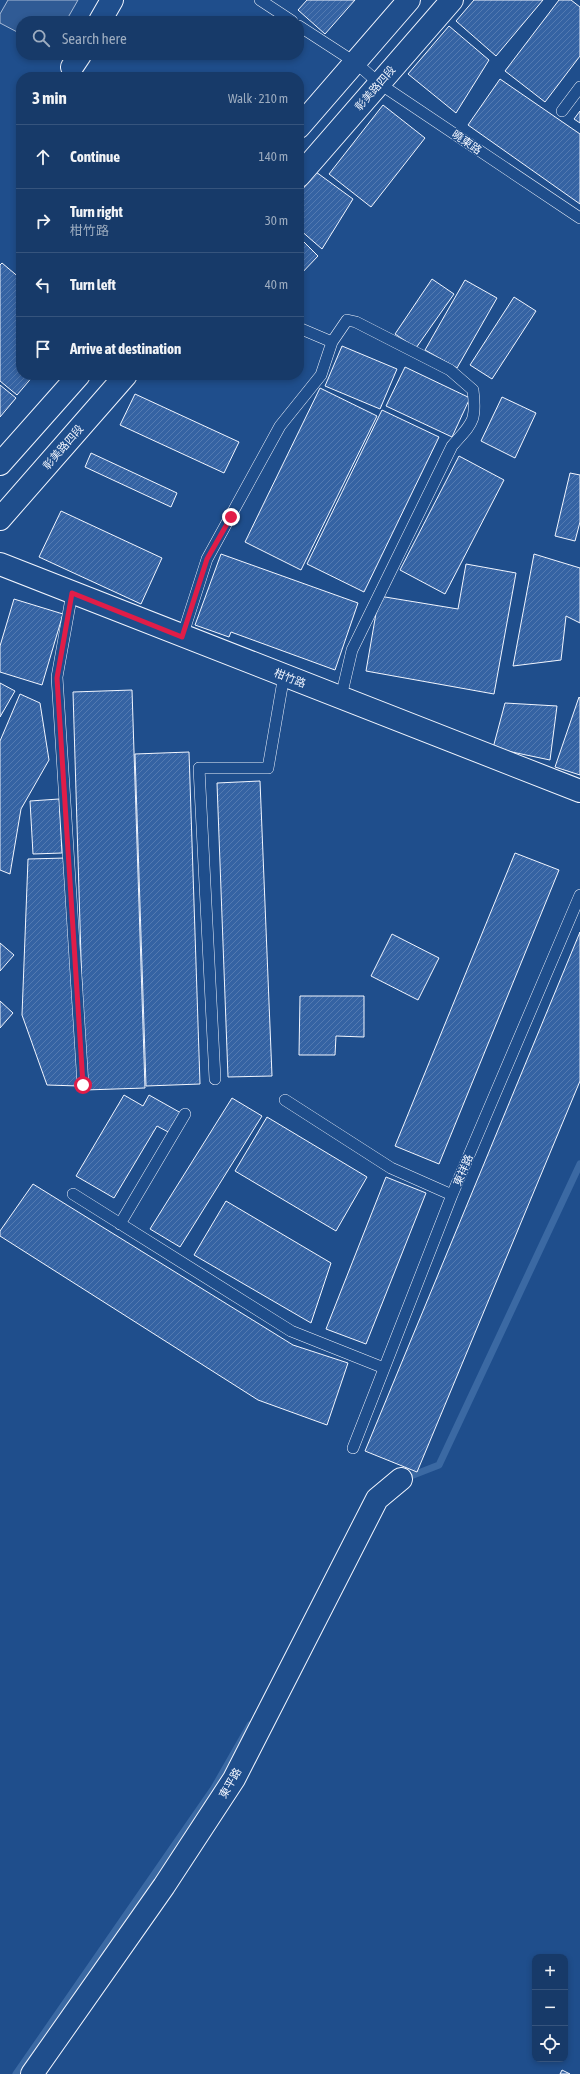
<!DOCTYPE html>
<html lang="en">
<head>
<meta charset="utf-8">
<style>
	body { margin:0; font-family:"Asap Condensed","Noto Sans TC",sans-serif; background:#244571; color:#f1f3f6 }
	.controls { position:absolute; right:12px; bottom:12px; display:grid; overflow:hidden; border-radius:8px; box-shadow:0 2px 6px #0003 }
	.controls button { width:36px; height:36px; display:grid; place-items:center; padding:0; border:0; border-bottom:1px solid #36547d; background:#173a69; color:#f1f3f6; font:20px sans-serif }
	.stop { position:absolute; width:12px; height:12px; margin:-9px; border:3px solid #e11d48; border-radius:50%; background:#fff }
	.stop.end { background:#e11d48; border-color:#fff; box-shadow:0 1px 4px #0008 }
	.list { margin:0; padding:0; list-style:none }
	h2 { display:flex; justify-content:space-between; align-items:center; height:52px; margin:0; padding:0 16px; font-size:17px }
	h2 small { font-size:13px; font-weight:400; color:#9eadc0 }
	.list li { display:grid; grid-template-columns:26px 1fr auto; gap:12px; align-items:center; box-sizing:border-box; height:64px; padding:0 16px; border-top:1px solid #36547d }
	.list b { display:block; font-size:15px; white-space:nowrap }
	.list p { margin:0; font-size:13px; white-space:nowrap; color:#9eadc0 }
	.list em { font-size:13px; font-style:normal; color:#9eadc0 }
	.icon { flex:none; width:22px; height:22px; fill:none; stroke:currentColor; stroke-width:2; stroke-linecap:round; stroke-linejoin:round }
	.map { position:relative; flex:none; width:580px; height:2074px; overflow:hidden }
	.search { position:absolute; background:#173a69; box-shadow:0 2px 6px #0003; left:16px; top:16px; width:288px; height:44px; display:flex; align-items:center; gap:10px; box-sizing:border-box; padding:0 14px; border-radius:16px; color:#9eadc0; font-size:15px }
	.panel { position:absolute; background:#173a69; box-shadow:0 2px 6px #0003; left:16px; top:72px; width:288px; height:308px; border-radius:16px }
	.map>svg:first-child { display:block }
	.parking { fill:#305b95; stroke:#a8bbd7 }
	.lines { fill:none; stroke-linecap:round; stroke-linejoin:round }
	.stream { stroke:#3b69a3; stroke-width:7 }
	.building { fill:url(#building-hatch); stroke:#f2f6ff }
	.service-casing { stroke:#f2f6ff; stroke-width:12 }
	.minor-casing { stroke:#f2f6ff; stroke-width:24 }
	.tertiary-casing { stroke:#f2f6ff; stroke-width:24 }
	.secondary-casing { stroke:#f2f6ff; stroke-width:24 }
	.service { stroke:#1f4e8c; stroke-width:11 }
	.minor { stroke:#1f4e8c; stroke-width:22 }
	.tertiary { stroke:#1f4e8c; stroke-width:22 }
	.secondary { stroke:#1f4e8c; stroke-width:22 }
	.route { stroke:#e11d48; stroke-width:5 }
	.labels { text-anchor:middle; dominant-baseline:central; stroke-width:3; stroke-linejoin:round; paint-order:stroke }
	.street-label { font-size:11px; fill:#f2f6ff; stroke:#1f4e8c }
</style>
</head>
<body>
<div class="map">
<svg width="580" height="2074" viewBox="0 0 580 2074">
	<defs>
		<pattern id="building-hatch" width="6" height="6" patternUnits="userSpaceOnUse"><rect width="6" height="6" fill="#3563a3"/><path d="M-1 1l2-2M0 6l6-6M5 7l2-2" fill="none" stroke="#537ab1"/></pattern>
	</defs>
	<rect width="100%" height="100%" fill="#1f4e8c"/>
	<path class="parking" d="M8 0H78L66 21H21V34L0 23V14Z"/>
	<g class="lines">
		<path class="stream" d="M403 1479 439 1465 580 1164
			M16 2074 214 1788 250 1725"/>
	</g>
	<path class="building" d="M307 0H355L325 34 298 10Z
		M474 0H543L496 56 456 21Z
		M559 0H571L580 7V56L545 102 505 71Z
		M449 26 489 60 456 113 408 74Z
		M500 79 580 134V204L468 125Z
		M383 105 425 138 371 207 329 174Z
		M580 111V123L574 119Z
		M316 172 353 199 322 249 299 229V194Z
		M299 237 318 256 299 276Z
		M2 263 21 279V375H34L17 395 0 381V265Z
		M432 279 454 294 416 348 395 334Z
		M465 280 497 298 457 368 425 350Z
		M514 297 536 311 492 379 470 365Z
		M342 346 397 369 380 409 325 386Z
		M405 367 470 398 452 437 386 406Z
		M0 385 16 398 0 417Z
		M320 388 377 416 301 570 245 542Z
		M135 394 239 442 224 473 120 425Z
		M502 397 536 413 515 458 481 441Z
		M382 410 439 437 364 592 307 564Z
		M91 453 177 493 171 507 85 467Z
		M459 456 504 480 445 594 400 570Z
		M570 473 580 475V522L575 541 555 536Z
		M61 511 162 558 141 604 39 557Z
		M221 554 358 603 335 670 231 632 229 637 195 625Z
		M534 554 580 568V623L566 616 561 660 513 666Z
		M466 564 516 573 494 694 366 671 379 596 458 609Z
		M14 599 63 614 42 685 0 672V646Z
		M0 683 15 691 0 717Z
		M132 690 145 1088 85 1090 73 692Z
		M20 694 40 703 49 760 21 809 10 874 0 870V741Z
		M579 697 580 698V775L555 767Z
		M505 703 557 706 550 760 493 748Z
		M189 752 200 1084 146 1086 135 754Z
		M260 781 272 1076 228 1077 217 783Z
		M59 799 62 853 33 854 30 801Z
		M515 853 559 870 439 1164 395 1146Z
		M66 858 79 1086 47 1085 22 1015 28 859Z
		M580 932V1081L417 1472 365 1451Z
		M392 934 439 958 418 1000 371 976Z
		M0 943 14 955 0 971Z
		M300 996H364V1037L336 1036 335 1055H299Z
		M0 1001 13 1013 0 1028Z
		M124 1095 143 1106 149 1095 181 1113 170 1133 157 1126 114 1198 76 1176Z
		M232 1098 262 1116 180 1247 150 1229Z
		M267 1117 367 1177 336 1231 235 1171Z
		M386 1177 426 1193 366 1344 326 1329Z
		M33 1184 293 1345 348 1363 327 1425 258 1400 0 1236V1231Z
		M226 1201 331 1263 311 1323 194 1255Z
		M562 2070 570 2074H560Z"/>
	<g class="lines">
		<g class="service-casing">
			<path id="service" d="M260 0 292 21
				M299 26 356 63 380 84 580 218
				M562 111 580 87
				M299 328 332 342
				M72 593 57 677 83 1085
				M182 637 207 559 280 426 321 375 332 342 347 320 356 322 450 370 473 390C477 422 472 423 452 446L352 650 341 697
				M215 1079 199 768H268L284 675
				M285 1100 391 1168 452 1195
				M73 1194 291 1331 384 1368
				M120 1224 185 1114
				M353 1448 452 1195 580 895"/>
		</g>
		<g class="minor-casing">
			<path id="minor" d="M100 21 112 0
				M72 67 80 55
				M32 2074 164 1886 234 1779 377 1499 401 1479"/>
		</g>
		<g class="tertiary-casing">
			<path id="tertiary" d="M0 564 580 791"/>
		</g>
		<g class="secondary-casing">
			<path id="secondary" d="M299 127 409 0
				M299 176 452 0
				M0 464 79 375
				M0 519 126 375"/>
		</g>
		<use href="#service" class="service"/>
		<use href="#minor" class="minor"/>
		<use href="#tertiary" class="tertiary"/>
		<use href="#secondary" class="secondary"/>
	</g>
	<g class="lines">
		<path class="route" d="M83 1085 57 678 72 593 182 637 207 559 231 517"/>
	</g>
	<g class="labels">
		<g class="street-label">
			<text transform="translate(375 88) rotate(-49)">彰美路四段</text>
			<text transform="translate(467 142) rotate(34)">曉東路</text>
			<text transform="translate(63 447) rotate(-49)">彰美路四段</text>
			<text transform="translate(290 678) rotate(21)">柑竹路</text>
			<text transform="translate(463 1170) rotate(-67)">東祥路</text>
			<text transform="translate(230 1783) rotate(-60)">東平路</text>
		</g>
	</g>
</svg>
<div class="controls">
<button>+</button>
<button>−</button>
<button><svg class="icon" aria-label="locate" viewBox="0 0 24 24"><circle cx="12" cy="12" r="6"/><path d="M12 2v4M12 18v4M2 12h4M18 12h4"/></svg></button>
</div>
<div class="stop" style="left:83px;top:1085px"></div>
<div class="stop end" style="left:231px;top:517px"></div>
<div class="search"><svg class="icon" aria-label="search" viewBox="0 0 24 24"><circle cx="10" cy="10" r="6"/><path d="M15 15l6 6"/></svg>Search here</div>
<section class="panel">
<h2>3 min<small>Walk · 210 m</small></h2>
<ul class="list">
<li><svg class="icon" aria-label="ahead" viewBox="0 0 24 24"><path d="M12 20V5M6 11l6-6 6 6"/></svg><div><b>Continue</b></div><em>140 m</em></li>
<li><svg class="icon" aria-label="right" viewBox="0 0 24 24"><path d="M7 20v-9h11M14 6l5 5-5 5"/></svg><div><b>Turn right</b><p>柑竹路</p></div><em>30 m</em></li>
<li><svg class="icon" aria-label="left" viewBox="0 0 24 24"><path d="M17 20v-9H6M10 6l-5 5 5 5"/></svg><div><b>Turn left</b></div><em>40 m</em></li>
<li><svg class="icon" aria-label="arrive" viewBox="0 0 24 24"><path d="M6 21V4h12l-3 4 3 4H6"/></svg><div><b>Arrive at destination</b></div></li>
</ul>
</section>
</div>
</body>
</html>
